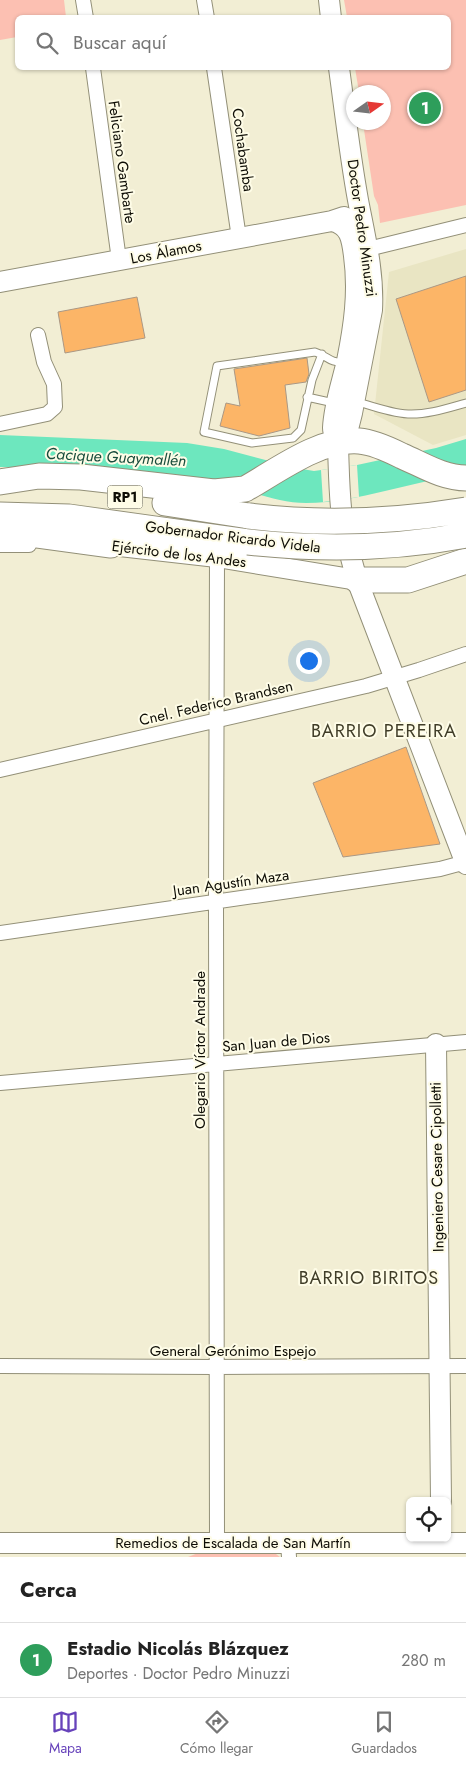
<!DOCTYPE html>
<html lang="es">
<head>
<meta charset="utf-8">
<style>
	body { margin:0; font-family:Jost,sans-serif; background:#f6f6f6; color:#222 }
	.controls { position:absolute; right:15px; bottom:15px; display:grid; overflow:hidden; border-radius:8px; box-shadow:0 1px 4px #0004 }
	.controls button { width:45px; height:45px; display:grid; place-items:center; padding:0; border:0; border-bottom:1px solid #e0e0e0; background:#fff; color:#222; font:25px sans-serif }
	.compass { position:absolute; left:346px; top:85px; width:45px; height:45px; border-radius:50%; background:#fff; box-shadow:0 1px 4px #0004; rotate:76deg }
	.you { position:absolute; left:308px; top:660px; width:18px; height:18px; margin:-12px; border:4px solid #fff; border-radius:50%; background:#1a73e8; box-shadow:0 0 0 8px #1a73e833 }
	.badge { display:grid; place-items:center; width:32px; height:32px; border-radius:50%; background:#6743bb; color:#fff; font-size:16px; font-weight:700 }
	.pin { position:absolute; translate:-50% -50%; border:2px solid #fff; box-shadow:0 1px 5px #0006 }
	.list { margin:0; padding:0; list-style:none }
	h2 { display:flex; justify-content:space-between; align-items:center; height:65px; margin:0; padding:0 20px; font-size:21px }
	h2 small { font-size:16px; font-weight:400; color:#767676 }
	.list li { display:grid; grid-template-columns:32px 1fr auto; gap:15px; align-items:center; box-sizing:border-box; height:75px; padding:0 20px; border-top:1px solid #e0e0e0 }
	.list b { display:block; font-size:19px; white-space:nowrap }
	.list p { margin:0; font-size:16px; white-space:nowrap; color:#767676 }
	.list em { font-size:16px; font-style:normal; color:#767676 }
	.icon { flex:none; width:28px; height:28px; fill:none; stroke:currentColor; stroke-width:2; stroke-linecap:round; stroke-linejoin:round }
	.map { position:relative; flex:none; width:466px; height:1557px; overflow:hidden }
	.search { position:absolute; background:#fff; box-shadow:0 1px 4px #0004; left:15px; right:15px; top:15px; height:55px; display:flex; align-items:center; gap:12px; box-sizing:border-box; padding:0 18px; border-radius:8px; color:#767676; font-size:19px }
	.sheet { height:140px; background:#fff }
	nav { display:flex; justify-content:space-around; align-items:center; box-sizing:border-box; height:70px; border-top:1px solid #e0e0e0; background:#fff; font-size:14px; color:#767676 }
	nav a { display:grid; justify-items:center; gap:2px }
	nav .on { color:#6743bb }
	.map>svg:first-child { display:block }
	.built { fill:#e9e5c3 }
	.green { fill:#fcc0b2 }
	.water { fill:#6de7be }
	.pier { fill:#f2eed4 }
	.building { fill:#fcb567; stroke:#aa9885 }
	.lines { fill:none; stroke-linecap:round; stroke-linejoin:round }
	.lane-casing { stroke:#939078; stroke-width:9 }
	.street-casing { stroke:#939078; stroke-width:16 }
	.secondary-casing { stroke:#939078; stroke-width:22 }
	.highway-casing { stroke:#939078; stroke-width:27 }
	.lane { stroke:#fff; stroke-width:7 }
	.street { stroke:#fff; stroke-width:14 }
	.secondary { stroke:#fff; stroke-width:20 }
	.highway { stroke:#fff; stroke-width:25 }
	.highway-bridge-casing { stroke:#939078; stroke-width:27; stroke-linecap:butt }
	.highway-bridge { stroke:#fff; stroke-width:25 }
	.labels { text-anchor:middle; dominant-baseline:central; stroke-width:4; stroke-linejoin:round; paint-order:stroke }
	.shield { fill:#fefce7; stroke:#565549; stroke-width:1 }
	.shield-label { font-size:14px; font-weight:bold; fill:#0e0d05 }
	.street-label { font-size:15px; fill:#0e0d05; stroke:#fefce7 }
	.water-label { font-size:16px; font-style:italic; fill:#184c3c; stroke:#fefce7 }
	.quarter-label { font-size:18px; letter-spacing:1px; fill:#403d28; stroke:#fefce7 }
</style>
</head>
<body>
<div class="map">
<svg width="466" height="1557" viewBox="0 0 466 1557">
	<rect width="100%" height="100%" fill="#f2eed4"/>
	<path class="built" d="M466 249V435L433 445 374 414 389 272Z"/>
	<path class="green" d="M0 0H64L66 17 18 18 17 37 0 40Z
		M344 0H466V205L380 223 378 205 374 196 363 123 384 122V92H359L355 68H448V18L347 17Z
		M198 1553H268L276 1554 280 1557H188Z"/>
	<path class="water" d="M0 435 187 443 224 449 296 468 314 471 357 465 436 448 466 439V472C439 478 412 485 385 491 359 497 333 503 306 503 270 503 236 484 200 478 134 467 67 468 0 467Z"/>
	<path class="pier" d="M357 465 359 497 323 502 321 470Z"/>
	<path class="building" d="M466 276V390L429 402 396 299Z
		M137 297 145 338 65 353 58 312Z
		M307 358 309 374 306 382 285 385 290 428 259 436 220 426 226 403 240 406 234 369Z
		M406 747 440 844 343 857 313 783Z"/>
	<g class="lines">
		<g class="lane-casing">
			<path id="lane" d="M322 354 312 380 301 430 293 438 252 443 204 432 217 366 315 352C328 356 329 363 344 362
				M307 397 334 403
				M355 401C372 406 390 413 408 414 427 415 448 408 466 403"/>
		</g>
		<g class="street-casing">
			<path id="street" d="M83 0 86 18
				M204 0 207 18
				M93 68 119 260
				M214 68 239 238
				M368 249 466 225
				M0 424 47 414 55 407 54 384 44 362 38 335
				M0 545H29
				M0 770 366 686 419 670 466 654
				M0 933 440 869 466 862
				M0 1083 466 1042
				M0 1366 216 1367 466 1366
				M217 1543 216 902 217 557
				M288 1543 289 1557"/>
		</g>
		<g class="secondary-casing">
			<path id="secondary" d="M329 0 331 18
				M332 221C350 225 352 239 354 256 359 292 354 326 347 361 342 383 334 405 333 428 333 434 337 439 338 446 339 472 339 499 343 525 347 544 352 562 357 580L466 864
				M0 282 332 221 344 217
				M338 443 347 433 352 413 372 310C374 272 365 237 358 200 350 156 345 112 339 68
				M111 545 217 557 357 580
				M436 1044 441 1501
				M0 1543H466"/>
		</g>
		<g class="highway-casing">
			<path id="highway" d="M0 482 39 476 81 477 214 492 245 489C277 471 320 438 359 441 373 442 390 450 402 456 423 465 443 478 466 478
				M165 503 249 516
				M0 515 69 517 248 542
				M0 532 23 533 111 545
				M357 580H408L466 561"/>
		</g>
		<use href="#lane" class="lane"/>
		<use href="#street" class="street"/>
		<use href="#secondary" class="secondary"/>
		<use href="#highway" class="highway"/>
		<g class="highway-bridge-casing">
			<path id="highway-bridge" d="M249 516C322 525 393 522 466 510
				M248 542C322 550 393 549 466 535"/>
		</g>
		<use href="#highway-bridge" class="highway-bridge"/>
	</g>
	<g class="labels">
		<rect class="shield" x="107.5" y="485.5" width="35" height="23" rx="4"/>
		<g class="shield-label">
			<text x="125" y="497">RP1</text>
		</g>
		<g class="street-label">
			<text transform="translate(243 150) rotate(82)">Cochabamba</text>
			<text transform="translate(122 162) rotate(82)">Feliciano Gambarte</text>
			<text transform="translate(362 228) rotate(82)">Doctor Pedro Minuzzi</text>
			<text transform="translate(166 252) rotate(-11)">Los Álamos</text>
			<text transform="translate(233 537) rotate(7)">Gobernador Ricardo Videla</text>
			<text transform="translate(179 554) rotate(7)">Ejército de los Andes</text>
			<text transform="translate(216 703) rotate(-13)">Cnel. Federico Brandsen</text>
			<text transform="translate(231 883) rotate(-8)">Juan Agustín Maza</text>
			<text transform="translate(276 1042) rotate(-5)">San Juan de Dios</text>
			<text transform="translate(200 1050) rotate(-90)">Olegario Víctor Andrade</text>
			<text transform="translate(437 1167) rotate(-91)">Ingeniero Cesare Cipolletti</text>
			<text x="233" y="1351">General Gerónimo Espejo</text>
			<text x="233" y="1543">Remedios de Escalada de San Martín</text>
		</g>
		<g class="water-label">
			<text transform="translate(116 457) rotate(3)">Cacique Guaymallén</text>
		</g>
		<g class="quarter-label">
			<text x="384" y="731">BARRIO PEREIRA</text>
			<text x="369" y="1278">BARRIO BIRITOS</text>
		</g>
	</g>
</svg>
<div class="controls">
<button><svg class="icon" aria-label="locate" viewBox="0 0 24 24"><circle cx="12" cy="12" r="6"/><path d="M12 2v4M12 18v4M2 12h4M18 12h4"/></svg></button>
</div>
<svg class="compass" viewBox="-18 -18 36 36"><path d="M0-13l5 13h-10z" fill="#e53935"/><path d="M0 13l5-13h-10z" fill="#767676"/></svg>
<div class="you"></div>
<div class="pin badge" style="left:425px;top:108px;background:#2e9e5b">1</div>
<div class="search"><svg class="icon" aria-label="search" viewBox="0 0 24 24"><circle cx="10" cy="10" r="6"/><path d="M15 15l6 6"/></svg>Buscar aquí</div>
</div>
<section class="sheet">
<h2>Cerca<small></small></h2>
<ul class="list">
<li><span class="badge" style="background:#2e9e5b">1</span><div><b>Estadio Nicolás Blázquez</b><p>Deportes · Doctor Pedro Minuzzi</p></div><em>280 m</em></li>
</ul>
</section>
<nav>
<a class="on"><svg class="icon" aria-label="map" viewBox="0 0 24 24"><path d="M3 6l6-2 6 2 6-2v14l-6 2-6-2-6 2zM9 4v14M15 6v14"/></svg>Mapa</a>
<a><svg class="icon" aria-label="directions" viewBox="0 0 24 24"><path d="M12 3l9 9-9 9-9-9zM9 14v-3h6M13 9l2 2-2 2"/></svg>Cómo llegar</a>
<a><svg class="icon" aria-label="saved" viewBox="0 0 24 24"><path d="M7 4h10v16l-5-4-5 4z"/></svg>Guardados</a>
</nav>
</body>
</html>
